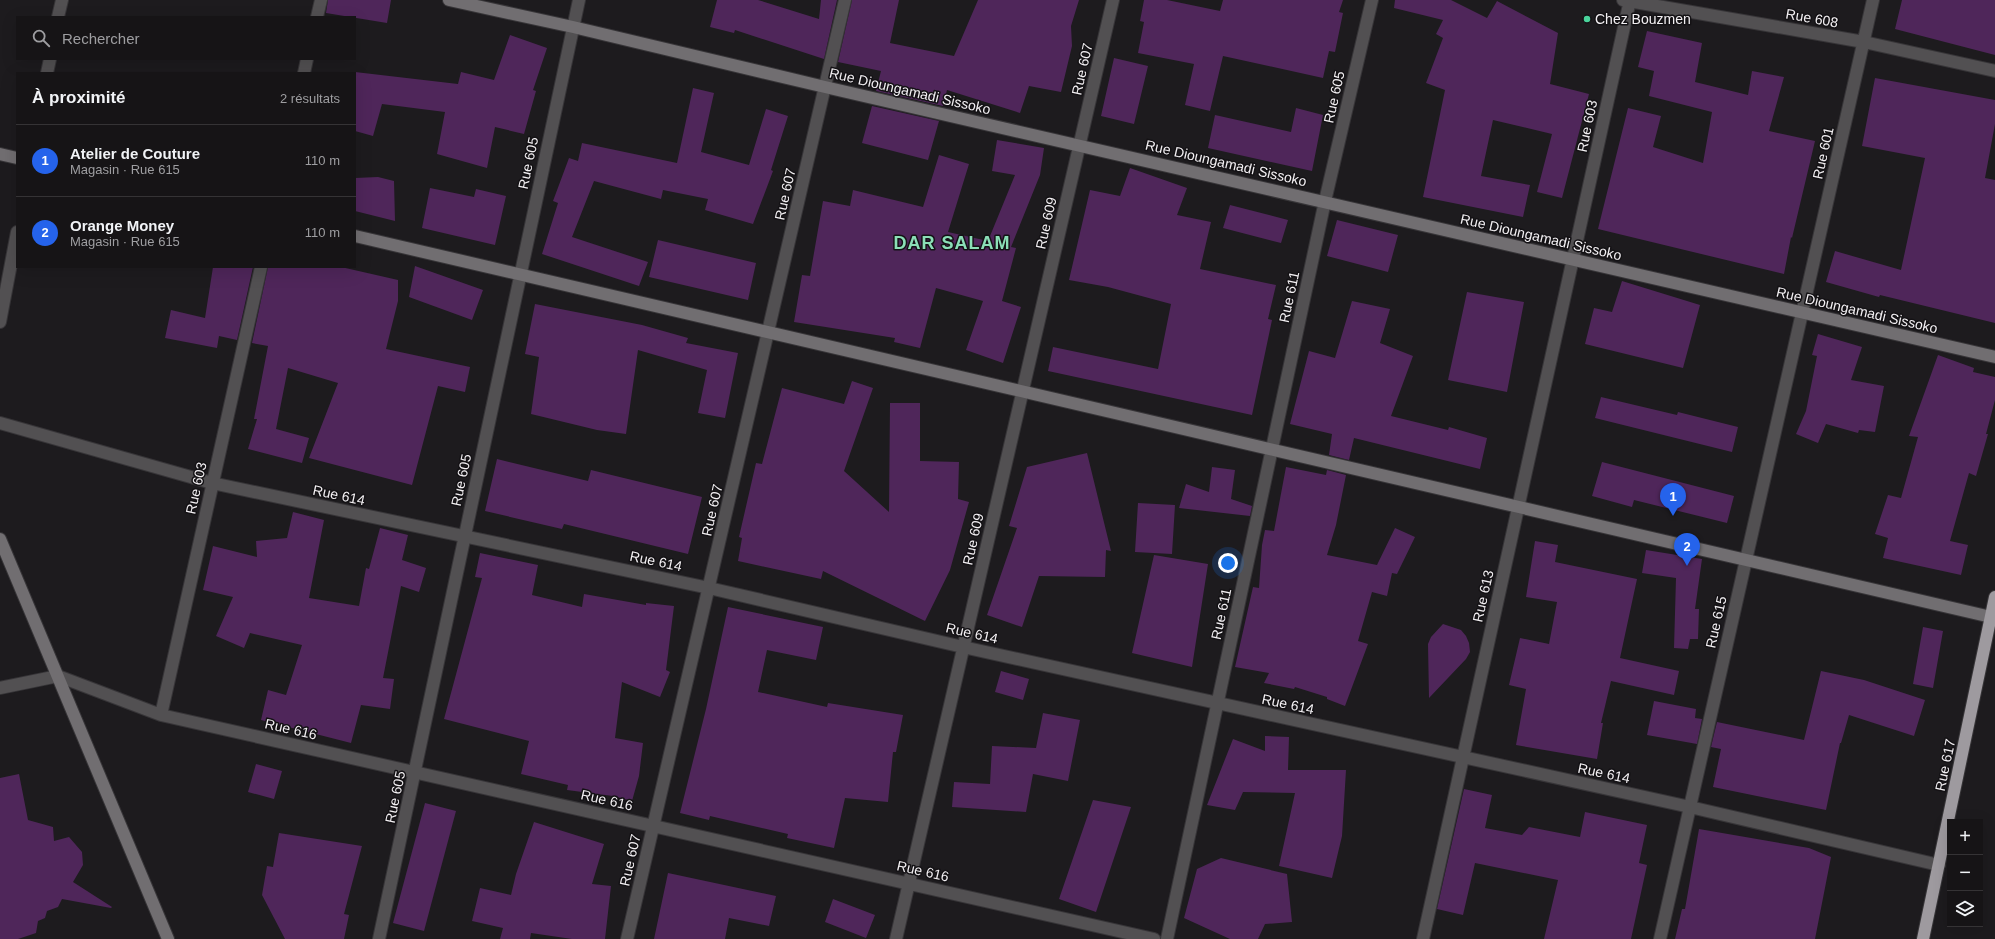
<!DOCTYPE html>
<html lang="fr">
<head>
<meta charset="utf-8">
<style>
	body { margin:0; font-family:Arial,sans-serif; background:#232123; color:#f1f3f6 }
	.controls { position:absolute; right:12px; bottom:12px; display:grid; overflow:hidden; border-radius:0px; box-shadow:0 4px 16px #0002 }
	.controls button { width:36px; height:36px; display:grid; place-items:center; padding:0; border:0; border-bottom:1px solid #353335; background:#161416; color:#f1f3f6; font:20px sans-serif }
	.you { position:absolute; left:1228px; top:563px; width:14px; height:14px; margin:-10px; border:3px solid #fff; border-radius:50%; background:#1a73e8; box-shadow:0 0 0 6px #1a73e833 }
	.badge { display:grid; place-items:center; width:26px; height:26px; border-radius:50%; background:#2563eb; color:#fff; font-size:13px; font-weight:700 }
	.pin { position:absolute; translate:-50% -33px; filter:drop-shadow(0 1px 2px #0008) }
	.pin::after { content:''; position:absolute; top:21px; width:14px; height:12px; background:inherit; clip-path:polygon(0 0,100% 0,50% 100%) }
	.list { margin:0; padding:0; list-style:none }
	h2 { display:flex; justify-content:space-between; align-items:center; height:52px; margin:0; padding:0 16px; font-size:17px }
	h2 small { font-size:13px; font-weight:400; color:#9e9ea1 }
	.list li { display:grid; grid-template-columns:26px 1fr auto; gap:12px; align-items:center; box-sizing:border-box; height:72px; padding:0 16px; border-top:1px solid #353335 }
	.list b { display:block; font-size:15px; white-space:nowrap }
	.list p { margin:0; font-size:13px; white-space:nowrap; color:#9e9ea1 }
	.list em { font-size:13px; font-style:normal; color:#9e9ea1 }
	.icon { flex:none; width:22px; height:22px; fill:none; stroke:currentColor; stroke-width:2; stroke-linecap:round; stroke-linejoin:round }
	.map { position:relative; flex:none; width:1995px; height:939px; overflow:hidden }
	.search { position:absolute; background:#161416; box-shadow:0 4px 16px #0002; left:16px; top:16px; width:340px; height:44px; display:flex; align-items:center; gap:10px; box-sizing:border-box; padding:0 14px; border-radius:0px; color:#9e9ea1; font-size:15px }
	.panel { position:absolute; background:#161416; box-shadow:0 4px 16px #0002; left:16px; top:72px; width:340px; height:196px; border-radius:0px }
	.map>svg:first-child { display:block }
	.building { fill:#4f265a }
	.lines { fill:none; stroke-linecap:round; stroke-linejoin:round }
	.street-casing { stroke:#373538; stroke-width:14 }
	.secondary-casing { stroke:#373538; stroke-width:14 }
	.highway-casing { stroke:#373538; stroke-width:14 }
	.street { stroke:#525052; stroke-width:12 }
	.secondary { stroke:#716e71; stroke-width:12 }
	.highway { stroke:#9e9a9f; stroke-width:12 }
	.poi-dot { fill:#4ad49c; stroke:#141215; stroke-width:1.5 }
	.labels { text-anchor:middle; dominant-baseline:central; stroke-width:3; stroke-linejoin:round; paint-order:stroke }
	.street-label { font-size:14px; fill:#f3f0f3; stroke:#141215 }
	.poi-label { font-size:14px; fill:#f3f0f3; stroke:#141215; text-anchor:start }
	.district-label { font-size:18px; font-weight:bold; letter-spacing:1px; fill:#8bdfb7; stroke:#141215 }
</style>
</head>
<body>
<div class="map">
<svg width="1995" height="939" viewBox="0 0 1995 939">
	<rect width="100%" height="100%" fill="#1d1b1e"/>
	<path class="building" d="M328 0H391L387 23 326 13Z
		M717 0H758L819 19 821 0H837L824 59 735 30 734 33 710 27Z
		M852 0H899L890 43 954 56 978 0H1079L1071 26 1072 46 1061 92 1029 86 1020 113 947 90 943 106 876 91 881 71 838 62Z
		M1144 0H1167L1220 11 1223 0H1343L1339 12 1343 13 1335 52 1329 51 1323 78 1223 56 1210 111 1185 105 1194 64 1138 53 1144 22 1140 21Z
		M1395 0H1451L1487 18 1497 1 1558 33 1550 84 1589 94 1562 198 1537 192 1552 134 1493 120 1481 176 1530 185 1523 217 1423 197 1445 90 1426 83 1443 38 1436 34 1443 20 1394 8Z
		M1902 0H1995V55L1895 29Z
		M1647 31 1702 43 1695 82 1748 95 1752 71 1784 77 1769 131 1815 141 1792 238 1791 237 1784 274 1598 229 1628 108 1661 116 1653 147 1703 163 1712 112 1649 96 1654 71 1638 67Z
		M510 35 547 48 533 90 536 91 524 134 495 127 487 168 437 154 445 112 382 104 373 136 355 131V72L458 84 461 72 494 80Z
		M1114 58 1148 66 1134 124 1101 116Z
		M1875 78 1995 100V124L1985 178 1995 180V323L1880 295 1879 297 1826 282 1835 251 1901 270 1925 158 1862 146Z
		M693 88 714 93 701 152 749 165 766 109 788 116 771 170 773 171 753 224 705 210 708 199 663 190 661 199 594 181 572 237 648 262 639 286 542 254 558 203 553 201 569 158 578 161 582 143 677 163Z
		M872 106 939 121 928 160 862 143Z
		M1296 108 1323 115 1312 171 1208 148 1215 115 1291 132Z
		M997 140 1044 148 1040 175 1011 247 1016 248 1002 301 1021 307 1003 363 966 350 983 301 936 288 920 348 894 342 895 338 794 322 802 275 810 276 823 201 850 206 853 190 923 207 939 155 969 164 948 232 988 241 1015 175 992 171Z
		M1130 168 1187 188 1177 215 1211 222 1200 269 1276 285 1268 319 1272 320 1252 415 1048 371 1053 347 1158 369 1171 304 1108 287 1069 280 1090 190 1120 196Z
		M378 177 394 181 395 221 355 211V178Z
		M430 188 474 197 476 189 506 196 495 245 422 228Z
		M1230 205 1288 220 1281 243 1223 228Z
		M1337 220 1398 235 1388 272 1327 256Z
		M658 240 756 263 748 300 649 277Z
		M415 266 483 290 472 320 409 297Z
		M213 267H253L237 340 219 336 217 348 165 338 171 310 205 318Z
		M268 267H341L398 280V301L386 349 470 367 465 392 438 386 412 485 309 458 338 383 288 368 276 429 309 438 302 463 248 449 257 419H254L268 346 252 343Z
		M1622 281 1700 305 1683 368 1585 344 1594 308 1612 312Z
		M1467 292 1524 302 1507 392 1448 380Z
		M1352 301 1390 309 1380 343 1413 356 1391 416 1448 430 1449 427 1487 438 1480 469 1354 438 1349 460 1329 455 1332 434 1290 424 1309 351 1335 358Z
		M535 304 642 325 688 338 686 343 738 353 725 418 698 413 707 370 638 350 626 434 597 430 531 414 539 357 525 354Z
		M1818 334 1862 347 1851 380 1884 386 1875 432 1859 430 1858 433 1826 424 1818 443 1796 434 1806 411 1817 356 1812 355Z
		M1938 355 1974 368 1973 372 1995 377V400L1986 434H1988L1976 476 1969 473 1950 541 1968 545 1961 575 1883 558 1888 538 1875 534 1888 495 1901 498 1918 437 1909 436Z
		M852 381 873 388 844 471 889 512 890 403H920V461L959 462 958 499 969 502 950 570 925 621 823 571 821 579 738 561 742 538 739 537 756 463 762 464 782 388 844 404Z
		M1601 397 1677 415 1678 412 1738 427 1732 452 1595 418Z
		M1087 453 1111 551 1106 550 1105 577 1039 576 1022 627 987 615 1017 528 1009 526 1027 467Z
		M497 459 588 481 591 470 702 497 688 554 564 524 562 529 485 511Z
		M1602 462 1734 496 1727 523 1634 500 1632 507 1592 496Z
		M1212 467 1235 470 1231 499 1252 506 1250 516 1179 508 1186 484 1209 492Z
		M1286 467 1326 475 1327 470 1346 475 1336 525 1327 555 1377 565 1395 528 1415 537 1397 574 1392 573 1387 596 1372 592 1358 641 1368 644 1345 706 1327 699V697L1295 687 1294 689 1264 683 1269 673 1235 667 1253 587 1259 588 1262 545 1265 530 1274 531Z
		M1138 503 1175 505 1172 554 1135 552Z
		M293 512 324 520 309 598 359 606 366 568 369 569 380 528 408 535 402 560 426 568 419 592 401 586 383 678 394 679 390 709 361 705 351 743 261 720 268 690 286 695 302 645 250 633 244 648 216 636 233 597 203 590 213 546 257 557 256 541 287 538Z
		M1535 541 1558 545 1555 562 1637 579 1620 658 1679 671 1674 695 1611 681 1601 723H1603L1597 759 1516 745 1526 689 1509 685 1520 638 1549 644 1557 602 1526 597Z
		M1646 550 1702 559 1695 609H1699L1698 639H1690L1688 649 1674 648 1676 578 1642 573Z
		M480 553 538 565 532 595 582 607 584 594 646 605V603L674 606 666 670 670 672 660 697 622 682 615 738 643 743 639 776 632 801 613 796 567 790 568 785 521 774 529 741 444 719 482 578 475 577Z
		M1154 555 1208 564 1192 667 1132 653Z
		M728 607 823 627 816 660 767 650 758 692 827 707 828 703 903 715 896 752H893L888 802 845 798 834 848 787 838 788 834 710 816 709 820 680 813 706 709Z
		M1443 624 1461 630 1466 636 1469 643 1470 652 1466 659 1429 698 1428 644 1431 637Z
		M1923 627 1943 631 1933 688 1913 684Z
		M1001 671 1029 679 1023 700 995 692Z
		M1821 671 1864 680 1925 700 1914 736 1849 715 1841 743H1840L1826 810 1713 787 1721 749 1711 747 1717 722 1804 740Z
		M1654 701 1696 709 1695 718 1702 719 1697 744 1647 735Z
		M1043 713 1080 720 1068 781 1033 774 1026 812 952 807 954 782 990 784 992 746 1036 748Z
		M1265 736 1289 737 1288 770H1346L1342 836 1332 878 1279 866 1295 793 1243 792 1235 810 1207 805 1233 739 1265 751Z
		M256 764 282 771 274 799 248 792Z
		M19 774 28 820 53 827 54 841 69 837 82 852 83 865 73 882 112 907 111 908 62 899 58 907 47 911 45 918 38 921 36 933 18 939H0V778Z
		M1464 789 1492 795 1485 828 1522 835 1529 827 1580 837 1585 812 1647 825 1639 863 1647 865 1631 939H1544L1558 880 1475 863 1463 915 1437 909Z
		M1093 800 1131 807 1096 912 1059 899Z
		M425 803 456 811 424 931 393 923Z
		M534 822 604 844 592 884 611 886 605 939H572L531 933 530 939H500L503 928 472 921 480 888 511 895 516 874Z
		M1699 829 1809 848 1831 857 1815 939H1675L1682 909H1685Z
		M279 833 362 846 344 914 349 915 344 939H285L262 895 267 866 273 867Z
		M1221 858 1287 874 1292 922 1265 924 1258 939H1230L1184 918 1197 869Z
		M668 873 776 896 769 926 729 918 725 939H654Z
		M833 899 875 915 866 938 825 922Z"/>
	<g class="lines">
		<g class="street-casing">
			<path id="street" d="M1623 0 1864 42 1995 71
				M58 17 62 0
				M317 17 321 0
				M47 73 50 59
				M304 73 307 59
				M0 322 17 232
				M0 423 212 483 709 588 963 647 1690 807 1939 865
				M0 688 58 676 161 715 1154 939
				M161 715 261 267
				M379 939 579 0
				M627 939 845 0
				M896 939 1113 0
				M1167 939 1325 201 1372 0
				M1423 939 1630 0
				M1660 939 1873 0"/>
		</g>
		<g class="secondary-casing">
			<path id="secondary" d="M449 0 573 27 825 87 1995 357
				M0 154 17 158
				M355 236 1991 617
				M0 539 168 939"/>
		</g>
		<g class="highway-casing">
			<path id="highway" d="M1923 939 1995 597"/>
		</g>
		<use href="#street" class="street"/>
		<use href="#secondary" class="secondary"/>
		<use href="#highway" class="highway"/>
	</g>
	<circle class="poi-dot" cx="1587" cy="19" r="4"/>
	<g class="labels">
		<g class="street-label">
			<text transform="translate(1812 18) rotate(10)">Rue 608</text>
			<text transform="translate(1082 69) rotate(-77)">Rue 607</text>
			<text transform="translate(910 91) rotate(13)">Rue Dioungamadi Sissoko</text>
			<text transform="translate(1334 97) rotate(-77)">Rue 605</text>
			<text transform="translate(1587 126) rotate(-78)">Rue 603</text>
			<text transform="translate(1823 153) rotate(-77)">Rue 601</text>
			<text transform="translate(528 163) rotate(-78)">Rue 605</text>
			<text transform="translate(1226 163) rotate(13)">Rue Dioungamadi Sissoko</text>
			<text transform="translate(785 194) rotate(-77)">Rue 607</text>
			<text transform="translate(1046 223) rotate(-77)">Rue 609</text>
			<text transform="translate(1541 237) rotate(13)">Rue Dioungamadi Sissoko</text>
			<text transform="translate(1289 297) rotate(-78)">Rue 611</text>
			<text transform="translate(1857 310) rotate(13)">Rue Dioungamadi Sissoko</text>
			<text transform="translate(461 480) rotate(-78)">Rue 605</text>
			<text transform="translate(196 488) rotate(-77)">Rue 603</text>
			<text transform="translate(339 495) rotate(12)">Rue 614</text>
			<text transform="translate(712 510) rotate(-77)">Rue 607</text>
			<text transform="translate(973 539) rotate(-77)">Rue 609</text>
			<text transform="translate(656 561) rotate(12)">Rue 614</text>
			<text transform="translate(1483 596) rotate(-77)">Rue 613</text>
			<text transform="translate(1221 614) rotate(-78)">Rue 611</text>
			<text transform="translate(1716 622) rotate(-77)">Rue 615</text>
			<text transform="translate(972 633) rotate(13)">Rue 614</text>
			<text transform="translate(1288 704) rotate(12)">Rue 614</text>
			<text transform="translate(291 729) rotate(13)">Rue 616</text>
			<text transform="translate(1945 765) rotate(-78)">Rue 617</text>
			<text transform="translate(1604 773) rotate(12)">Rue 614</text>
			<text transform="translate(395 797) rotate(-78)">Rue 605</text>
			<text transform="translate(607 800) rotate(13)">Rue 616</text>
			<text transform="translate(630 860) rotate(-77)">Rue 607</text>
			<text transform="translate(923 871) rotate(13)">Rue 616</text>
		</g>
		<g class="poi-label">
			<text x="1595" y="19">Chez Bouzmen</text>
		</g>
		<g class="district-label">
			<text x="952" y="243">DAR SALAM</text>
		</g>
	</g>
</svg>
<div class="controls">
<button>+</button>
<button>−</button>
<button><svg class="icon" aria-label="layers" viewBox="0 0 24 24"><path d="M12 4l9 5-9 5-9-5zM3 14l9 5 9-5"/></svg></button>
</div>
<div class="you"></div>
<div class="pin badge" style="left:1673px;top:516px">1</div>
<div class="pin badge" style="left:1687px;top:566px">2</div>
<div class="search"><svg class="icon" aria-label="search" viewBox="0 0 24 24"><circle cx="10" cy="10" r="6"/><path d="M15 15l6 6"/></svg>Rechercher</div>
<section class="panel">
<h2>À proximité<small>2 résultats</small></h2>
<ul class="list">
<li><span class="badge">1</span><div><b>Atelier de Couture</b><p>Magasin · Rue 615</p></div><em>110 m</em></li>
<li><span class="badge">2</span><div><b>Orange Money</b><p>Magasin · Rue 615</p></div><em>110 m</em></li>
</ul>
</section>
</div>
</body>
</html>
